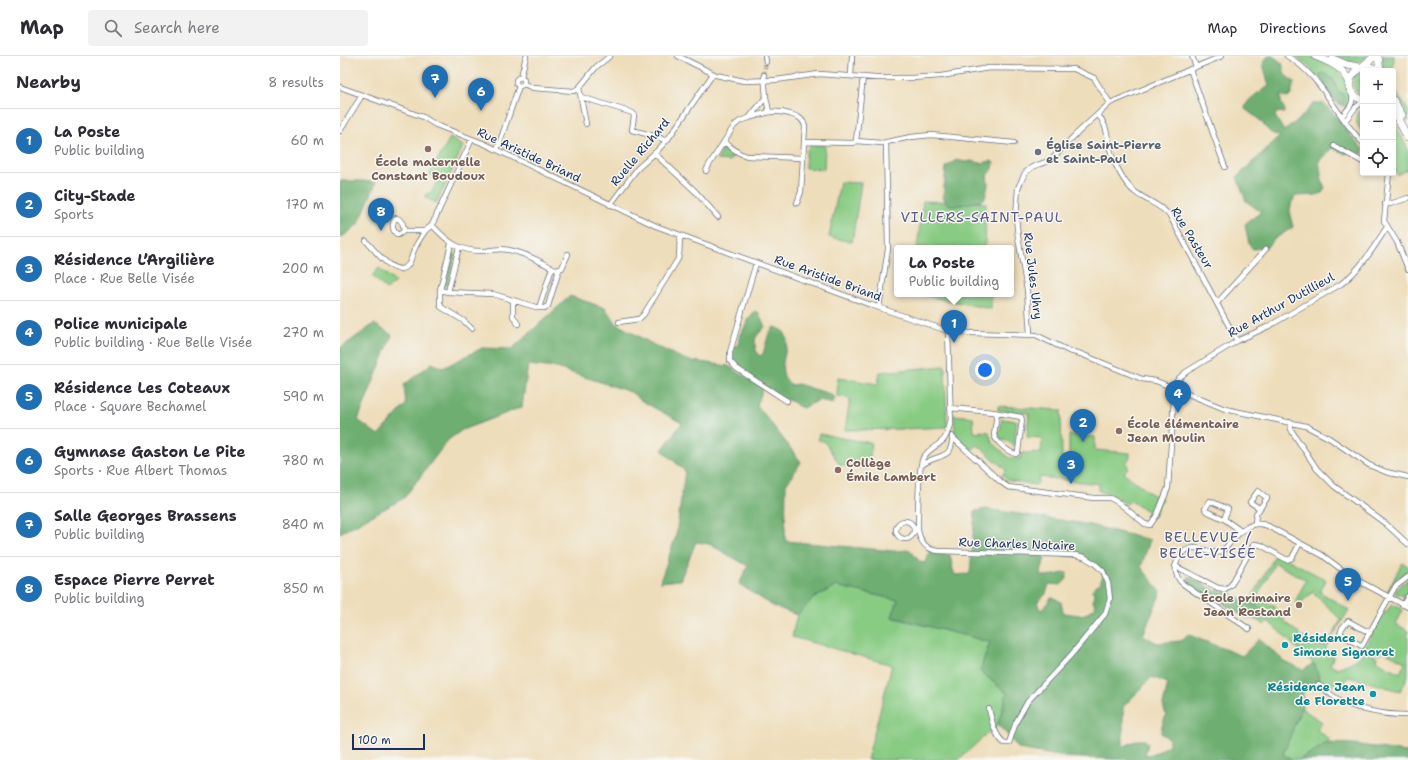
<!DOCTYPE html>
<html lang="en">
<head>
<meta charset="utf-8">
<style>
	body { margin:0; font-family:"Shantell Sans",sans-serif; background:#f2f2f3; color:#2b2b33 }
	.controls { position:absolute; right:12px; top:12px; display:grid; overflow:hidden; border-radius:4px; box-shadow:0 2px 6px #0003 }
	.controls button { width:36px; height:36px; display:grid; place-items:center; padding:0; border:0; border-bottom:1px solid #e1e1e2; background:#fff; color:#2b2b33; font:20px sans-serif }
	.scale { position:absolute; left:12px; bottom:10px; width:73px; box-sizing:border-box; padding-left:4px; border:2px solid #1b2f5e; border-top:0; font-size:11px; line-height:14px; white-space:nowrap; color:#1b2f5e; -webkit-text-stroke:3px #f6f6f2; paint-order:stroke }
	.you { position:absolute; left:645px; top:314px; width:14px; height:14px; margin:-10px; border:3px solid #fff; border-radius:50%; background:#1a73e8; box-shadow:0 0 0 6px #1a73e833 }
	.badge { display:grid; place-items:center; width:26px; height:26px; border-radius:50%; background:#1f6fb2; color:#fff; font-size:13px; font-weight:700 }
	.pin { position:absolute; translate:-50% -33px; filter:drop-shadow(0 1px 2px #0008) }
	.pin::after { content:''; position:absolute; top:21px; width:14px; height:12px; background:inherit; clip-path:polygon(0 0,100% 0,50% 100%) }
	.popup { position:absolute; left:554px; top:189px; width:120px; height:52px; box-sizing:border-box; display:grid; place-content:center; border-radius:4px; background:#fff; filter:drop-shadow(0 1px 3px #0005); font-size:13px; white-space:nowrap; color:#7c7c81 }
	.popup b { font-size:15px; color:#2b2b33 }
	.popup::after { content:''; position:absolute; left:50%; top:100%; margin-left:-8px; border:8px solid transparent; border-top-color:#fff }
	.list { margin:0; padding:0; list-style:none }
	h2 { display:flex; justify-content:space-between; align-items:center; height:52px; margin:0; padding:0 16px; font-size:17px }
	h2 small { font-size:13px; font-weight:400; color:#7c7c81 }
	.list li { display:grid; grid-template-columns:26px 1fr auto; gap:12px; align-items:center; box-sizing:border-box; height:64px; padding:0 16px; border-top:1px solid #e1e1e2 }
	.list b { display:block; font-size:15px; white-space:nowrap }
	.list p { margin:0; font-size:13px; white-space:nowrap; color:#7c7c81 }
	.list em { font-size:13px; font-style:normal; color:#7c7c81 }
	.icon { flex:none; width:22px; height:22px; fill:none; stroke:currentColor; stroke-width:2; stroke-linecap:round; stroke-linejoin:round }
	.map { position:relative; flex:none; width:1068px; height:704px; overflow:hidden }
	header { display:flex; align-items:center; gap:24px; box-sizing:border-box; height:56px; padding:0 20px; background:#fff; border-bottom:1px solid #e1e1e2 }
	header strong { font-size:19px }
	nav { display:flex; gap:22px; margin-inline-start:auto; font-size:14px }
	.search { width:280px; height:36px; background:#f2f2f3; display:flex; align-items:center; gap:10px; box-sizing:border-box; padding:0 14px; border-radius:4px; color:#7c7c81; font-size:15px }
	main { display:flex }
	aside { flex:1; background:#fff }
	.map>svg:first-child { display:block }
	.green { fill:#88cb83; stroke:#527d70; fill-rule:evenodd }
	.forest { fill:#6eaf71; stroke:#446f68; fill-rule:evenodd }
	.lines { fill:none; stroke-linecap:round; stroke-linejoin:round }
	.street-tunnel { stroke:#c4baa8; stroke-width:4.5; stroke-dasharray:4.5 2; stroke-linecap:butt }
	.street-casing { stroke:#656c7e; stroke-width:6 }
	.secondary-casing { stroke:#656c7e; stroke-width:8 }
	.primary-casing { stroke:#656c7e; stroke-width:8 }
	.street { stroke:#fff; stroke-width:4.5 }
	.secondary { stroke:#fff; stroke-width:7 }
	.primary { stroke:#fff; stroke-width:7 }
	.education-dot { fill:#8d6e63; stroke:#f6f6f2; stroke-width:1.5 }
	.worship-dot { fill:#6b7280; stroke:#f6f6f2; stroke-width:1.5 }
	.culture-dot { fill:#0f9aa8; stroke:#f6f6f2; stroke-width:1.5 }
	.labels { text-anchor:middle; dominant-baseline:central; stroke-width:3; stroke-linejoin:round; paint-order:stroke }
	.worship-label { font-size:12px; font-weight:bold; fill:#5b616d; stroke:#f6f6f2; text-anchor:start }
	.street-label { font-size:12px; fill:#1b2f5e; stroke:#f6f6f2 }
	.education-label { font-size:12px; font-weight:bold; fill:#785e54; stroke:#f6f6f2; text-anchor:start }
	.culture-label { font-size:12px; font-weight:bold; fill:#0d838f; stroke:#f6f6f2; text-anchor:start }
	.quarter-label { font-size:14px; letter-spacing:1px; fill:#5b5780; stroke:#f6f6f2 }
</style>
</head>
<body>
<header>
<strong>Map</strong>
<div class="search"><svg class="icon" aria-label="search" viewBox="0 0 24 24"><circle cx="10" cy="10" r="6"/><path d="M15 15l6 6"/></svg>Search here</div>
<nav><a>Map</a><a>Directions</a><a>Saved</a></nav>
</header>
<main>
<aside>
<h2>Nearby<small>8 results</small></h2>
<ul class="list">
<li><span class="badge">1</span><div><b>La Poste</b><p>Public building</p></div><em>60 m</em></li>
<li><span class="badge">2</span><div><b>City-Stade</b><p>Sports</p></div><em>170 m</em></li>
<li><span class="badge">3</span><div><b>Résidence L’Argilière</b><p>Place · Rue Belle Visée</p></div><em>200 m</em></li>
<li><span class="badge">4</span><div><b>Police municipale</b><p>Public building · Rue Belle Visée</p></div><em>270 m</em></li>
<li><span class="badge">5</span><div><b>Résidence Les Coteaux</b><p>Place · Square Bechamel</p></div><em>590 m</em></li>
<li><span class="badge">6</span><div><b>Gymnase Gaston Le Pite</b><p>Sports · Rue Albert Thomas</p></div><em>780 m</em></li>
<li><span class="badge">7</span><div><b>Salle Georges Brassens</b><p>Public building</p></div><em>840 m</em></li>
<li><span class="badge">8</span><div><b>Espace Pierre Perret</b><p>Public building</p></div><em>850 m</em></li>
</ul>
</aside>
<div class="map">
<svg width="1068" height="704" viewBox="0 0 1068 704">
	<rect width="100%" height="100%" fill="#f6f6f2"/>
	<filter id="ink" filterUnits="userSpaceOnUse"><feTurbulence type="fractalNoise" baseFrequency=".025" numOctaves="2"/><feDisplacementMap in="SourceGraphic" scale="8" xChannelSelector="R" yChannelSelector="G"/><feConvolveMatrix kernelMatrix="1 2 1 2 8 2 1 2 1" color-interpolation-filters="sRGB"/></filter>
	<filter id="wash" filterUnits="userSpaceOnUse"><feTurbulence type="fractalNoise" baseFrequency=".012" numOctaves="4" result="noise"/><feDisplacementMap in="SourceGraphic" scale="16" xChannelSelector="R" yChannelSelector="G"/><feGaussianBlur stdDeviation="0.9" result="paint"/><feColorMatrix in="noise" values="0 0 0 0 0 0 0 0 0 0 0 0 0 0 0 0 0 1.4 0 .05"/><feComposite in="paint" operator="in"/></filter>
	<g filter="url(#wash)">
		<rect width="100%" height="100%" fill="#eeddba"/>
		<path class="green" d="M955 0C959 0 964 0 967 0 973 1 998 13 1001 18 1006 22 1005 30 1007 36 1010 43 1014 46 1005 51 990 46 981 23 970 12 965 7 960 4 955 0ZM980 21 994 23 996 31 1000 37 995 44Z
			M994 0H1031C1016 10 1009 6 994 0Z
			M1042 0H1055L1054 1 1053 15H1046L1043 13Z
			M1023 15V21L1020 24 1023 41C1014 36 1012 31 1013 21Z
			M1053 19 1054 33 1068 54V66L1053 39Z
			M1023 52V77C1016 68 1012 60 1023 52Z
			M1053 64 1068 93V113L1057 119 1053 106Z
			M110 82 123 90 109 122 89 119Z
			M472 89H485L484 113 465 112C466 103 464 93 472 89Z
			M384 92 388 93 394 97 390 105 377 104Z
			M98 124 104 125 106 128 96 147 86 142 85 140 86 138 91 137Z
			M500 126 521 127 512 186 489 181Z
			M583 145 606 146 607 148 621 149 632 146 646 147 645 192H577Z
			M112 196 115 198 108 228 106 230 104 229Z
			M39 212 55 226 47 234 32 220Z
			M576 238H652L651 253Z
			M605 310 607 371 564 373 505 374 510 343 497 340 498 322 538 328 540 316Z
			M658 350 721 354 722 405 729 401V379L755 381V394L790 397V402L786 407 788 411 784 417 814 440 817 437 822 443 814 460 791 444 787 448 775 441 759 435V428L699 421 698 427 696 429 671 425 667 424 662 419 666 414 638 389 631 394C614 379 615 382 614 359L633 361 634 376 640 377V375L649 376 652 386 669 402 680 403 682 397H693V396L701 397 702 382 687 381 689 357 658 354Z
			M662 363 677 365 674 390 664 383 661 384 656 377V375H660Z
			M479 378 532 387 528 413 500 409 484 385 478 384Z
			M936 498 949 504 986 524 980 536 1009 554 986 591V596L994 600 990 609 996 612C1006 609 1014 606 1022 599L1021 597 1024 593 1038 601 1037 605 1060 617 1065 606 1042 594 1040 598 1025 590 1044 556 1046 557 1052 548 1063 554 1056 568 1068 575V620L1060 635 1009 621 1006 623 1003 627 994 628 991 631 980 624 973 607 928 565 924 569 913 561H904L873 541 877 534 883 536 888 535 909 547ZM935 507 966 524 955 546 959 548 973 536 1001 564 991 582 983 590 972 588 947 568 934 550 917 541Z
			M1062 507 1068 510V514L1056 523 1049 536H1047Z
			M1068 523V536L1066 541 1055 537 1057 532Z
			M496 530 558 544 552 561 650 586 640 615 667 637 658 668 618 704H527L552 609 452 581 457 559 474 542Z
			M961 652 982 666 977 674 989 683 987 687 959 704H951L943 698Z"/>
		<path class="forest" d="M928 0H933L942 7 945 19 954 26 951 39 948 42 941 39V47L945 54 944 57 940 56 936 57 935 60 944 75 949 70 958 65 974 47H983C999 61 1008 79 1023 93V98L1010 95 1006 98 992 92 979 105 982 125 985 132 982 137 976 139 955 140C948 154 949 156 953 171L933 184 927 191 913 193 909 188 905 168 921 156 906 145 897 121 940 80 931 77 925 71 921 65 905 53C906 42 921 36 929 30L923 8Z
			M983 17C997 21 992 33 1004 39L1005 44 1004 48H1002L995 44 980 21V19Z
			M616 104 626 106 631 105 641 107 652 105 654 107 653 113 647 119 648 129 645 142 641 145 621 149 615 150 607 148 603 141 606 111Z
			M0 125H24L36 127 19 167 9 176 0 182Z
			M230 240 265 252 277 268 314 289 346 304 388 310 423 332 417 349 461 406 446 429 445 485 554 495 570 494 580 506 585 507 589 496 610 499 613 514 615 519 630 518 635 455 646 453 746 468 810 484 801 511 821 536 803 579 817 587 840 585 849 579 902 600 919 583 944 605 963 614 974 607 980 624 963 633V648L943 698 951 704H795L725 701 679 693 658 668 667 637 640 615 650 586 552 561 558 544 496 530 474 542 457 559 433 550 399 528 408 510 369 488 356 486 340 524 320 526 336 480 345 415 322 394 342 367 302 345 291 336 217 312 188 309 182 351 122 374 108 384 64 442 0 477V291H2L34 268 52 279 18 364 38 379 66 349 64 329 92 307 103 312 142 292 172 293ZM706 498 744 501 765 519 761 522V527L755 530 752 534 755 539 753 545 756 550C744 563 738 558 723 557L721 546 713 541 710 542C707 548 706 552 700 554L697 546 706 538 709 528 721 529 726 524 727 517C718 517 709 522 700 519ZM812 621 828 627 823 649 826 659 822 670 821 677 829 683V689L814 698 805 699 808 687 805 684H797L783 691V651Z
			M415 255 419 257 425 271C422 274 418 278 416 281 414 287 415 296 420 300L423 298 429 277 434 271C465 279 427 311 451 329L458 328 493 339 495 342 493 347 479 344 463 352 458 350 453 346 442 342 396 312 390 305V296L398 288 401 278 411 259Z
			M849 520 874 534 876 538 874 540C864 543 843 532 849 520Z
			M878 537C892 538 894 543 906 547 908 548 910 547 912 548 919 549 925 555 923 562 912 570 886 549 876 542V540Z
			M987 687 1014 688 1065 696 1068 695V704H959Z"/>
	</g>
	<g filter="url(#ink)">
		<g class="lines">
			<path class="street-tunnel" d="M424 19 426 6"/>
			<g class="street-casing">
				<path id="street" d="M338 0 376 19 404 25 436 24 479 18 536 22H572L601 20 649 12 734 13 754 22 770 47
					M425 0 426 6
					M852 0 856 11
					M947 0C982 20 996 60 1023 87
					M850 13 885 111
					M511 20 512 0
					M184 28 193 32 234 35 239 32 256 11 270 0
					M179 30 176 28V24L178 22 181 21
					M0 31 83 61 96 69 145 88 316 170 531 249 605 274 630 277 696 279 729 295 741 298 802 323 816 325 885 353 966 370 989 382 1029 409 1046 416 1068 421
					M239 32 246 68
					M241 41 293 57 294 60 292 74 318 81 326 85
					M426 41 429 56
					M758 59C768 69 767 83 771 96 773 105 782 122 788 129 798 143 819 146 830 160L897 285
					M1002 60C1009 52 1014 48 1012 38
					M409 62C428 56 434 53 453 59 459 61 463 63 465 70L461 136 457 147
					M1005 65 1016 51 1023 46
					M0 75 22 39
					M516 85 523 21
					M384 86 399 97 407 100 463 102
					M464 86 513 87 516 85 542 87 571 81 591 79 674 87
					M994 90 1023 106
					M157 94 179 30 183 29 184 27V23L181 21 186 0
					M314 97 355 135 378 161
					M366 115 369 109 394 70 400 65 409 62 426 41 424 19
					M1049 117 1044 165 1057 186 1068 213
					M1045 148H1050L1068 142
					M270 149 297 113 317 95 328 83 373 18
					M92 169C108 186 119 196 145 195 153 194 161 192 169 194 187 197 202 207 217 214L222 212 228 198
					M64 175 63 168 59 163 56 162C51 167 52 175 58 179L64 175H85L92 169 132 83
					M26 185C34 193 56 224 68 209 71 205 72 199 74 194 77 187 81 181 85 175
					M111 188 100 234 108 236 119 191
					M416 207 390 296V305L396 312 447 345
					M212 212 199 252H204L208 250 219 214
					M100 234V247L101 251 124 265 132 273
					M108 236 153 238 199 252
					M173 244V260L178 268
					M877 247 926 193
					M539 251 548 193 546 86
					M279 266 299 263 304 258 338 203C341 195 338 188 341 180
					M608 275 611 369
					M690 278 687 234 678 181 676 161 678 132 685 117 692 111 711 104 734 80 770 47 882 0
					M610 352 653 356 681 361 682 364 678 396 676 398C669 397 656 386 654 379L657 357
					M610 366C606 393 594 385 583 402 578 411 578 460 578 474 580 486 587 494 599 495L736 499 744 501 754 507 763 515 768 527 770 543 765 558 731 599 688 645 676 666 669 687H664C654 678 652 665 649 653
					M951 366V373L953 377 977 413 994 430 1046 468 1068 488
					M612 381 661 426 668 431 754 442H770L779 447 805 468 810 469 817 459 828 432 835 329 838 323 846 316 897 285 929 270 1001 228C1021 213 1034 191 1047 171
					M581 410C594 397 614 406 612 380
					M884 463 888 453 870 445 865 453 866 455 884 463 901 475
					M556 474a9 9 0 1 1 18 0a9 9 0 1 1-18 0Z
					M915 467 916 458 927 442 918 435 910 446 919 452
					M835 510 878 532 885 533 891 529 914 488 921 489 947 504 952 502 960 487
					M1063 549 1068 540
					M909 573 843 528C830 517 835 495 853 492 862 491 871 499 880 496 883 495 885 492 887 490 899 478 909 462 928 470L982 499 1013 522 1068 551
					M1030 577 1008 565 1002 572 1000 578 1022 590 1055 531 1068 521
					M978 629C986 634 993 641 1001 645 1022 655 1045 659 1068 659"/>
			</g>
			<g class="secondary-casing">
				<path id="secondary" d="M1038 0 1040 15
					M1024 9 1035 0"/>
			</g>
			<g class="primary-casing">
				<path id="primary" d="M975 0C989 6 1002 10 1009 25
					M993 3 1007 9 1019 11
					M1023 44C994 35 1017 0 1040 15
					M1053 44 1062 59
					M1053 54 1068 82"/>
			</g>
			<use href="#street" class="street"/>
			<use href="#secondary" class="secondary"/>
			<use href="#primary" class="primary"/>
		</g>
	</g>
	<g class="education-dot">
		<circle cx="88" cy="93" r="4"/>
		<circle cx="779" cy="375" r="4"/>
		<circle cx="498" cy="414" r="4"/>
		<circle cx="959" cy="549" r="4"/>
	</g>
	<circle class="worship-dot" cx="698" cy="96" r="4"/>
	<g class="culture-dot">
		<circle cx="945" cy="589" r="4"/>
		<circle cx="1033" cy="638" r="4"/>
	</g>
	<g class="labels">
		<g class="worship-label">
			<text x="706" y="89">Église Saint-Pierre<tspan x="706" dy="14">et Saint-Paul</tspan></text>
		</g>
		<g class="street-label">
			<text transform="translate(300 96) rotate(-50)">Ruelle Richard</text>
			<text transform="translate(189 99) rotate(25)">Rue Aristide Briand</text>
			<text transform="translate(852 182) rotate(59)">Rue Pasteur</text>
			<text transform="translate(693 220) rotate(83)">Rue Jules Uhry</text>
			<text transform="translate(488 222) rotate(20)">Rue Aristide Briand</text>
			<text transform="translate(941 249) rotate(-29)">Rue Arthur Dutillieul</text>
			<text transform="translate(677 488) rotate(2)">Rue Charles Notaire</text>
		</g>
		<g class="education-label">
			<text x="88" y="106" text-anchor="middle">École maternelle<tspan x="88" dy="14">Constant Boudoux</tspan></text>
			<text x="787" y="368">École élémentaire<tspan x="787" dy="14">Jean Moulin</tspan></text>
			<text x="506" y="407">Collège<tspan x="506" dy="14">Émile Lambert</tspan></text>
			<text x="951" y="542" text-anchor="end">École primaire<tspan x="951" dy="14">Jean Rostand</tspan></text>
		</g>
		<g class="culture-label">
			<text x="953" y="582">Résidence<tspan x="953" dy="14">Simone Signoret</tspan></text>
			<text x="1025" y="631" text-anchor="end">Résidence Jean<tspan x="1025" dy="14">de Florette</tspan></text>
		</g>
		<g class="quarter-label">
			<text x="642" y="161">VILLERS-SAINT-PAUL</text>
			<text x="868" y="481">BELLEVUE /<tspan x="868" dy="16">BELLE-VISÉE</tspan></text>
		</g>
	</g>
</svg>
<div class="controls">
<button>+</button>
<button>−</button>
<button><svg class="icon" aria-label="locate" viewBox="0 0 24 24"><circle cx="12" cy="12" r="6"/><path d="M12 2v4M12 18v4M2 12h4M18 12h4"/></svg></button>
</div>
<div class="scale">100 m</div>
<div class="you"></div>
<div class="pin badge" style="left:614px;top:287px">1</div>
<div class="popup"><b>La Poste</b>Public building</div>
<div class="pin badge" style="left:743px;top:386px">2</div>
<div class="pin badge" style="left:731px;top:428px">3</div>
<div class="pin badge" style="left:838px;top:357px">4</div>
<div class="pin badge" style="left:1008px;top:545px">5</div>
<div class="pin badge" style="left:141px;top:55px">6</div>
<div class="pin badge" style="left:95px;top:42px">7</div>
<div class="pin badge" style="left:41px;top:175px">8</div>
</div>
</main>
</body>
</html>
